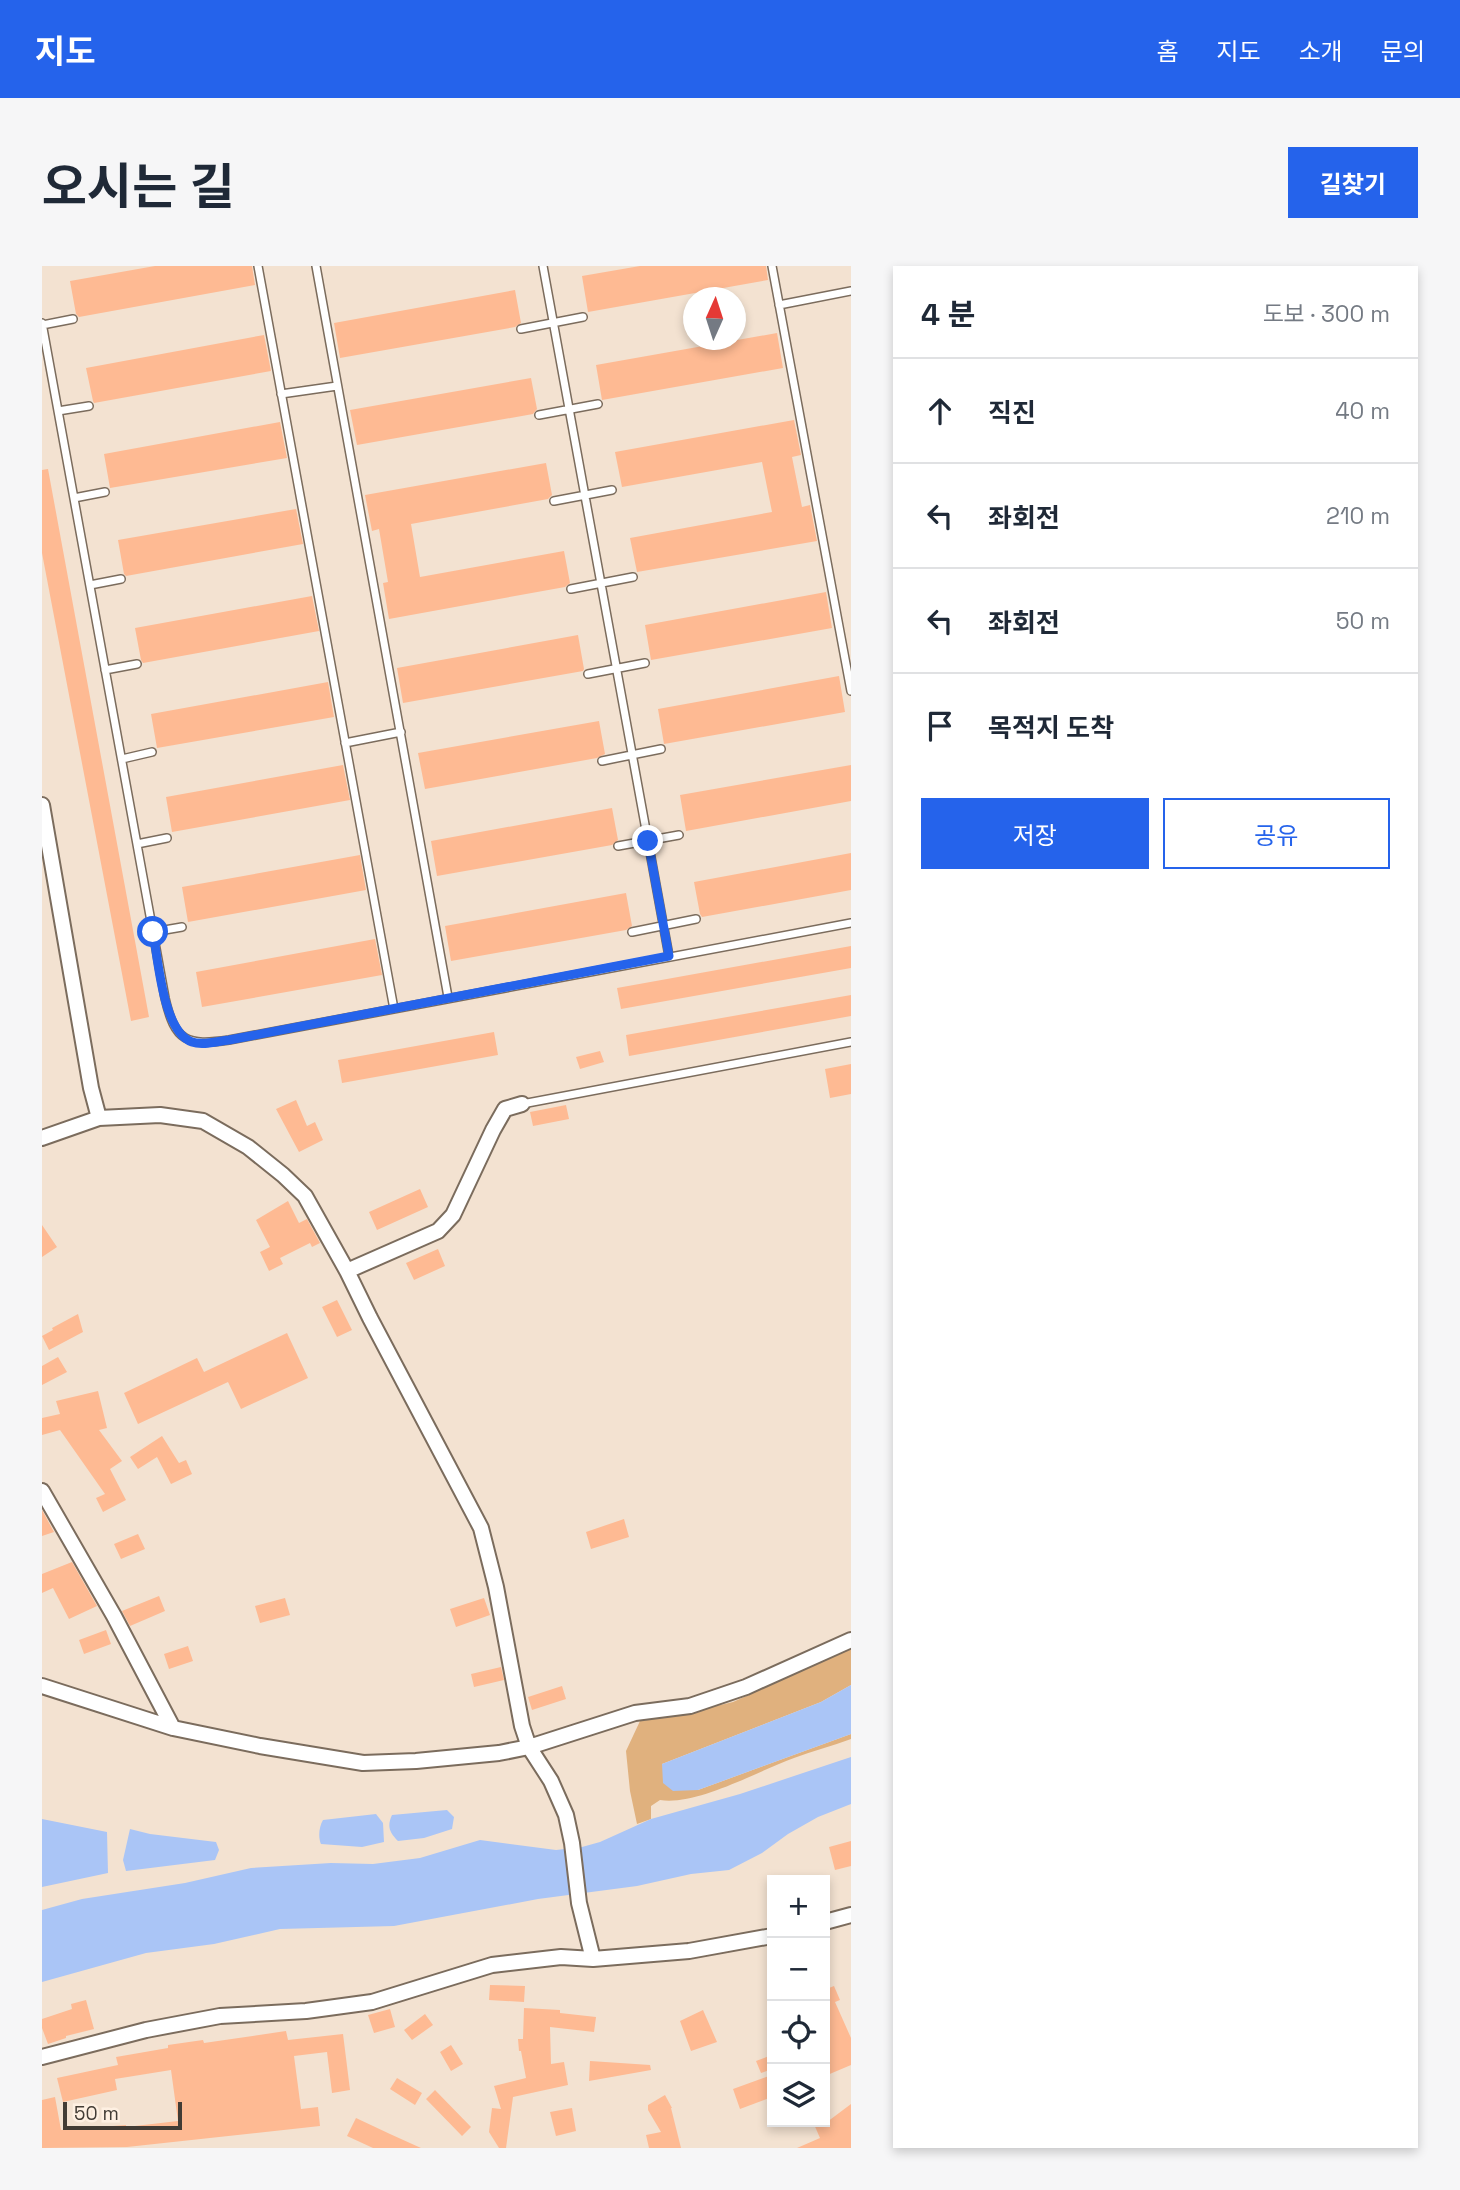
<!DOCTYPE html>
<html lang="ko">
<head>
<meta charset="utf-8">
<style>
	body { margin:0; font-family:"Space Grotesk","Noto Sans KR",sans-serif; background:#f6f6f7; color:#1f2937 }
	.controls { position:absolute; right:21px; bottom:21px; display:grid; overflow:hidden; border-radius:0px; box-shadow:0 4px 10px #0003 }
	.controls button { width:63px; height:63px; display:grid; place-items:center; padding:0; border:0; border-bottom:2px solid #e0e1e3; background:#fff; color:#1f2937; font:35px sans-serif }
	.compass { position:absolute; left:641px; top:21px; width:63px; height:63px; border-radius:50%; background:#fff; box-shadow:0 4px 10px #0003; rotate:3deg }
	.scale { position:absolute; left:21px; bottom:18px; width:119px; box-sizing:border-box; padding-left:7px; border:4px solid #423c35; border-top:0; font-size:19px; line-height:24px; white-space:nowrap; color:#423c35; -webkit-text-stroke:5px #fef0e2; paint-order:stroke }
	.stop { position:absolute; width:21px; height:21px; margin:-16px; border:5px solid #2563eb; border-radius:50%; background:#fff }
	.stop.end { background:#2563eb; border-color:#fff; box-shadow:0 2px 7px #0008 }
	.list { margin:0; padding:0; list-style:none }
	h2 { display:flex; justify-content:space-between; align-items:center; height:91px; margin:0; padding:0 28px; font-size:30px }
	h2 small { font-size:23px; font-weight:400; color:#747a83 }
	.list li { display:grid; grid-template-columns:46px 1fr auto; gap:21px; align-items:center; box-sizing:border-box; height:105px; padding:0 28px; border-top:2px solid #e0e1e3 }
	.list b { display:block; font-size:26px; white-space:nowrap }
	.list em { font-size:23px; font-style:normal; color:#747a83 }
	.actions { display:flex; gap:14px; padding:21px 28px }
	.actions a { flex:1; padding:16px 0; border:2px solid #2563eb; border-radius:0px; text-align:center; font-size:24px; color:#2563eb }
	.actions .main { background:#2563eb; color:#fff }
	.icon { flex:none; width:38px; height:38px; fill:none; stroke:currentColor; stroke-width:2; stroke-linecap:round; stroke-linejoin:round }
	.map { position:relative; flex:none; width:809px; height:1882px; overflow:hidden; border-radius:0px }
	header { display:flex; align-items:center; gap:42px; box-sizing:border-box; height:98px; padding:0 35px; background:#2563eb; color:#fff }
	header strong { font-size:33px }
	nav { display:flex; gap:38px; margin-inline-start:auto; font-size:24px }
	.intro { display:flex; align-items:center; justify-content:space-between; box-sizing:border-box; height:168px; padding:0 42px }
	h1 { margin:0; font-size:49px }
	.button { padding:18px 32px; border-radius:0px; background:#2563eb; color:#fff; font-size:24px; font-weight:700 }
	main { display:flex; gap:42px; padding:0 42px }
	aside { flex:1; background:#fff; border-radius:0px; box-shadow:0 4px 10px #0003 }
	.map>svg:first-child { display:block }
	.green { fill:#e0b17e }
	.water { fill:#aac5f6 }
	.building { fill:#feba93 }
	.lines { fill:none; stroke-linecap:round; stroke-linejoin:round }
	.lane-casing { stroke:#7b6c5d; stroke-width:10 }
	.street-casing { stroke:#7b6c5d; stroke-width:18 }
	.lane { stroke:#fff; stroke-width:7 }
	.street { stroke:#fff; stroke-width:14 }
	.route { stroke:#2563eb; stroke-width:9 }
</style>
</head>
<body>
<header>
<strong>지도</strong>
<nav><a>홈</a><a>지도</a><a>소개</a><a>문의</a></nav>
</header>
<div class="intro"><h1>오시는 길</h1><a class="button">길찾기</a></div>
<main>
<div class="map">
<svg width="809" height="1882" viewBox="0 0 809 1882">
	<rect width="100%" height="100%" fill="#f3e2d1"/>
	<path class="green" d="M809 1383V1419L779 1436 620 1498 656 1524 809 1468V1473C790 1480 771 1485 752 1492 716 1505 655 1540 618 1534L609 1540V1553L595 1558 588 1525 584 1485 598 1455 637 1449 691 1436Z"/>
	<path class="water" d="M809 1419V1468L656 1524 631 1525 621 1517 620 1498 779 1436Z
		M809 1491V1538L776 1551 746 1568 720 1587 687 1604 649 1608 595 1620 496 1633 352 1660 238 1663 172 1678 104 1687 0 1716V1644L40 1633 143 1617 209 1602 289 1597 331 1598 378 1592 438 1574 514 1584 540 1581 558 1576 609 1553 698 1528Z
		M405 1544 412 1551 410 1563 382 1572 356 1575C347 1566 345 1560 350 1549Z
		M334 1548 341 1557 342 1576 320 1581 279 1578C276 1571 277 1561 281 1554Z
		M0 1553 65 1566 66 1607 0 1621Z
		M88 1563 108 1568 174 1576 177 1584 173 1594 84 1605 81 1594Z"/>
	<path class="building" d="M113 0H210L213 19 37 51 34 48 28 15Z
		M598 0H724L726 14 546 46 540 10Z
		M473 24 479 57 473 61 298 92 292 57Z
		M735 67 741 102 560 134 554 99Z
		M222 69 229 105 52 137 51 135 44 102Z
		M489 112 495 143 491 148 315 179 308 144Z
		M752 154 759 189 750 191 760 241 768 239 775 275 595 306 588 272 730 246 720 196 580 221 573 186Z
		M238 156 245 192 68 222 62 188Z
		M504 197 510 229 506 233 369 258 378 311 522 285 528 317 523 321 347 353 341 317 346 316 337 263 330 265 323 229Z
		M6 203 107 751 89 755 0 287V204Z
		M254 243 261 278 84 310 82 308 76 274Z
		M784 326 790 362 609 394 603 359Z
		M270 330 277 365 101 397 99 394 93 362Z
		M536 369 542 403 541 405 361 437 355 402Z
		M797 410 803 446 622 478 616 443Z
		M286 416 292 451 115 482 109 448Z
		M557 455 563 488 555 492 383 523 376 487Z
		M301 499 308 534 130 566 124 531Z
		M809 499V535L644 565 638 529Z
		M570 542 576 574 570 579 395 610 389 575Z
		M809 587V624L660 651 658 648 652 616Z
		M318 589 324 624 146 656 140 621Z
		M584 627 590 660 584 664 409 695 403 660Z
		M333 673 340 709 160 741 154 706Z
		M809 680V702L579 743 575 722Z
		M809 729V750L587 790 584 769Z
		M452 766 456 789 300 817 296 794Z
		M558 785 562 796 538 803 534 791Z
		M809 798V828L788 832 783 803Z
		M254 834 265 860 273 856 281 874 257 886 234 843Z
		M524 839 527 853 491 860 488 846Z
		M378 923 386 941 335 964 327 946Z
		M246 935 257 957 265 953 278 977 270 981 268 977 238 992 241 998 227 1005 218 986 228 981 214 954Z
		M0 959 15 981 0 991Z
		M396 983 403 1000 372 1014 364 997Z
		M295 1034 310 1064 295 1071 280 1041Z
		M36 1048 41 1066 7 1084 0 1070 11 1064 10 1062Z
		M245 1067 266 1112 199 1143 186 1116 96 1158 82 1127 155 1092 162 1106Z
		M16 1091 25 1106 0 1119V1100Z
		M56 1125 65 1162 57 1164 80 1195 68 1203 84 1234 61 1246 54 1232 63 1228 18 1164 0 1169V1152L18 1148 14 1135Z
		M120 1170 137 1197 144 1194 150 1208 129 1218 115 1191 96 1203 88 1191Z
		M0 1244 12 1266 0 1270Z
		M582 1253 587 1271 549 1283 544 1266Z
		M96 1268 103 1283 79 1293 72 1278Z
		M30 1296 55 1340 27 1353 11 1322 0 1327V1308Z
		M117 1330 123 1345 88 1360 80 1345Z
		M243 1332 248 1349 218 1357 213 1340Z
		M442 1332 448 1349 414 1361 408 1343Z
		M64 1364 69 1378 42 1388 37 1374Z
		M146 1380 151 1395 127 1403 122 1388Z
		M459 1401 462 1414 432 1421 429 1408Z
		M520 1420 524 1433 490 1444 486 1431Z
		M809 1575V1600L793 1604 787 1581Z
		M783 1712 787 1722 792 1720 798 1734 793 1736 809 1772V1799L783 1810Z
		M448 1719 483 1720 482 1736 447 1734Z
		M44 1734 52 1763 24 1770V1772L6 1778 0 1762V1753L30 1743 29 1738Z
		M482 1742 518 1744V1747L554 1751 552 1766 508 1761 509 1798 522 1796 526 1819 471 1831 464 1882H457L447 1866 450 1842 459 1843 452 1820 484 1812 479 1785H477L476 1773H481Z
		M348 1743 353 1761 332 1767 326 1749Z
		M661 1744 675 1776 649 1785 638 1755Z
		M383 1748 391 1759 370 1774 362 1764Z
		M244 1765 246 1774 301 1768 308 1824 290 1827 285 1786 252 1790 259 1843 276 1841 278 1860 85 1881 0 1882V1834L13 1831 19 1864 84 1859V1861L136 1855 129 1804 73 1813 75 1824 21 1836 15 1812 76 1799 74 1791 126 1782V1779L161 1774 162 1777Z
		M409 1779 421 1798 409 1805 398 1786Z
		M730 1789V1803L719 1807 714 1795Z
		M548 1795 608 1799 609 1804 547 1815Z
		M730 1809V1831L698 1843 691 1823Z
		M355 1812 380 1827 373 1839 348 1823Z
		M393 1824 429 1861 420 1870 384 1833Z
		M623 1829 630 1842H629L639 1882H607L604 1869 619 1866 606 1844V1839Z
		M809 1838V1882H755L778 1872 771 1856H785Z
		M530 1842 534 1865 514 1870 508 1846Z
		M314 1852 348 1868 379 1882H331L305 1870Z"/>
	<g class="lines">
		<g class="lane-casing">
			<path id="lane" d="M216 0 352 743
				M274 0 406 731
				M501 0 627 690
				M730 0 809 425
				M737 39 809 25
				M0 57 123 732C133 776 145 780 187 774L809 657
				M0 59 31 53
				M479 63 541 51
				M239 128 295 120
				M16 145 47 140
				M497 149 556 138
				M32 232 63 226
				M512 235 570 224
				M48 319 79 313
				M529 323 591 311
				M63 404 95 398
				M546 408 603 397
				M303 477 359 466
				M80 493 110 486
				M560 495 619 483
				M95 578 125 572
				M576 580 637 569
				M111 666 140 661
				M590 666 654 653
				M480 838 809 776"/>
		</g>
		<g class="street-casing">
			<path id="street" d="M0 539 49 822 57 852
				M480 838 463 843 451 864 411 949 396 965 305 1005 328 1052 439 1262 454 1321 480 1460 487 1481 509 1515 524 1549 530 1577 537 1637 551 1693
				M0 872 57 852 118 849 161 855 206 881 241 909 263 930 305 1005
				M0 1225 72 1350 131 1462
				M0 1420 131 1462 218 1480 321 1497 374 1495 457 1487 487 1481 593 1447 648 1440 704 1421 809 1374
				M783 1656 809 1649
				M0 1791 104 1764 178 1750 264 1745 330 1736 450 1699 519 1691 551 1693 647 1685 730 1670"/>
		</g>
		<use href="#lane" class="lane"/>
		<use href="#street" class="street"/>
	</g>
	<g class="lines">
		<path class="route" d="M111 666C116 693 121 766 150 776 161 780 176 775 187 774L627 690 606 575"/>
	</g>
</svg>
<div class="controls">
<button>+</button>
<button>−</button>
<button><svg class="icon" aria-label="locate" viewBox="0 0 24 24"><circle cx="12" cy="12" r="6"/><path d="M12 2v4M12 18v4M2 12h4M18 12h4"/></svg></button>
<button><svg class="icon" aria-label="layers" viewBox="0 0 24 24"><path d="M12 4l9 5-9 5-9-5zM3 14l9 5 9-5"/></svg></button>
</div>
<svg class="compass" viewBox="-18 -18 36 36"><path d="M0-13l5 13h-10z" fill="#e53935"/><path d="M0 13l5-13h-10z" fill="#747a83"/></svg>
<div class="scale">50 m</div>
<div class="stop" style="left:111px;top:666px"></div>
<div class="stop end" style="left:606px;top:575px"></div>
</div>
<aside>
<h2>4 분<small>도보 · 300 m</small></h2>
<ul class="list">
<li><svg class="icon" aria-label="ahead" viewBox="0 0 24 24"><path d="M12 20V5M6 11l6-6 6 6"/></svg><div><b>직진</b></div><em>40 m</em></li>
<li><svg class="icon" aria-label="left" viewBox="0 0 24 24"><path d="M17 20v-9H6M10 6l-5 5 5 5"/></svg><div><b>좌회전</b></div><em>210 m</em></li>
<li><svg class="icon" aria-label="left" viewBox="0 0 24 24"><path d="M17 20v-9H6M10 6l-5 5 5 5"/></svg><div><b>좌회전</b></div><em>50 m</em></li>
<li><svg class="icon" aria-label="arrive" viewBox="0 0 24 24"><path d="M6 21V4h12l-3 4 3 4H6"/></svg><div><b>목적지 도착</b></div></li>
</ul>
<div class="actions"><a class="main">저장</a><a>공유</a></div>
</aside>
</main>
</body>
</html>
